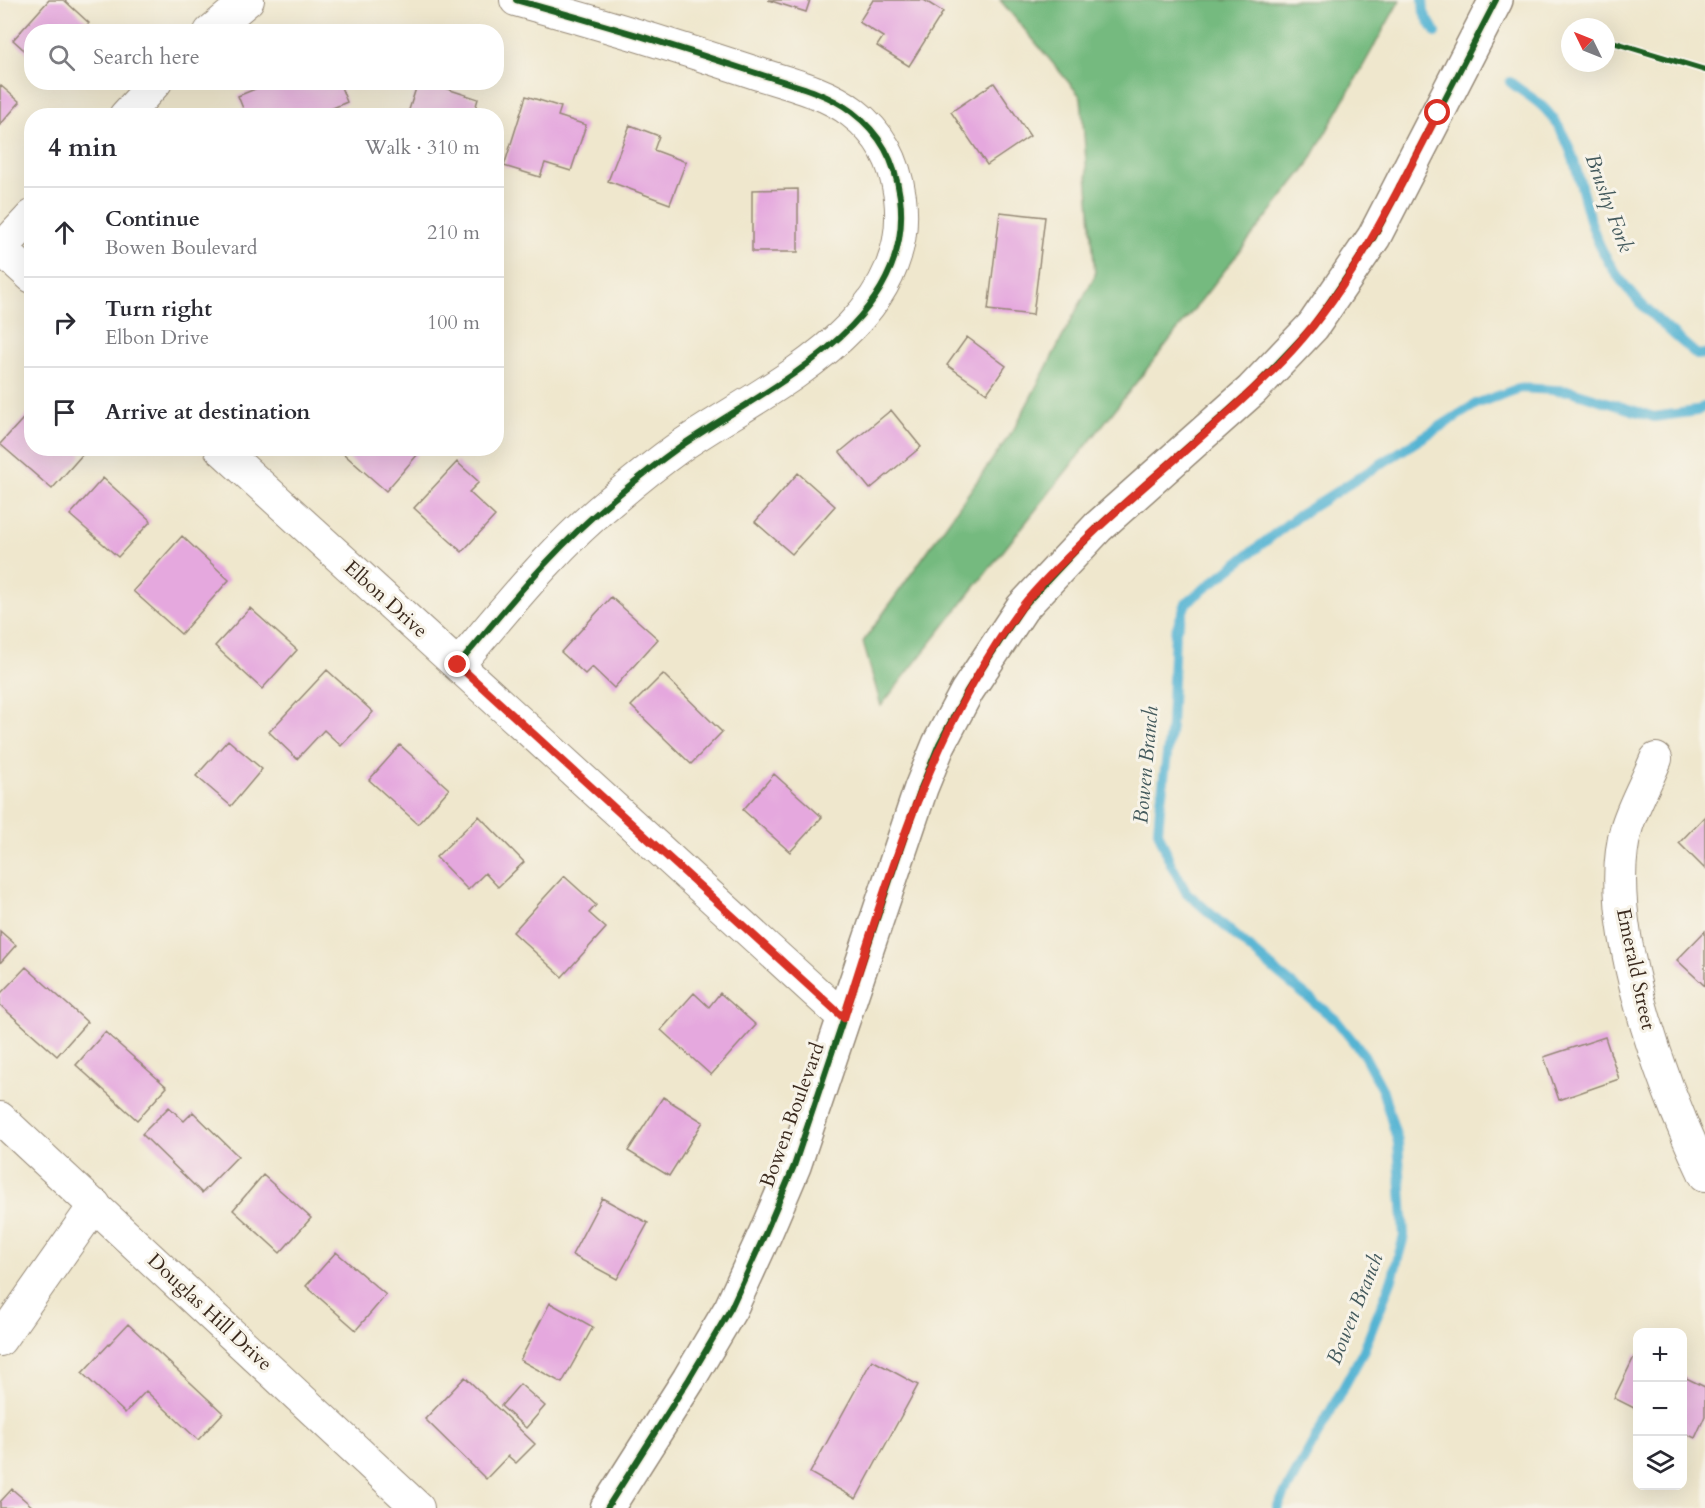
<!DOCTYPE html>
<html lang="en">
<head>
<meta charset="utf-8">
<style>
	body { margin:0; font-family:Cardo,serif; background:#f7f7f7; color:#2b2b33 }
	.controls { position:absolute; right:18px; bottom:18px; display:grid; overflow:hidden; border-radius:12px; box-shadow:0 6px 24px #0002 }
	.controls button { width:54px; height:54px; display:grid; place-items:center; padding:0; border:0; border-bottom:2px solid #e1e1e2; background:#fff; color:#2b2b33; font:30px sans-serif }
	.compass { position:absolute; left:1561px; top:18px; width:54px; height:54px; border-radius:50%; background:#fff; box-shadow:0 6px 24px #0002; rotate:313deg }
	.stop { position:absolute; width:18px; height:18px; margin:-14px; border:4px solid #d93025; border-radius:50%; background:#fff }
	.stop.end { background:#d93025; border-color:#fff; box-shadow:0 2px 6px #0008 }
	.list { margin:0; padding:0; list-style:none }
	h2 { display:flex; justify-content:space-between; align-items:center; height:78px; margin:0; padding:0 24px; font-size:26px }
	h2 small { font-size:20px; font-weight:400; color:#7c7c81 }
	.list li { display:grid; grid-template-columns:39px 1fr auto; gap:18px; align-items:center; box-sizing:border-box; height:90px; padding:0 24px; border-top:2px solid #e1e1e2 }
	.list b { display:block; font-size:22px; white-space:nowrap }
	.list p { margin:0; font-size:20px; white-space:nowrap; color:#7c7c81 }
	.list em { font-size:20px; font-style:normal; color:#7c7c81 }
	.icon { flex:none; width:33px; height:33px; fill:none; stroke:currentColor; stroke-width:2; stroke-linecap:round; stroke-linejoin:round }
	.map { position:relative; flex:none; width:1705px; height:1508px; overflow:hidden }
	.search { position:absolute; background:#fff; box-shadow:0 6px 24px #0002; left:24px; top:24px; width:480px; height:66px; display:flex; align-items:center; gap:15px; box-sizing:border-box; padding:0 21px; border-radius:24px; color:#7c7c81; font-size:22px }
	.panel { position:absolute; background:#fff; box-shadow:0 6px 24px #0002; left:24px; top:108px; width:480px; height:348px; border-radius:24px }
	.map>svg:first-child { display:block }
	.forest { fill:#74ba7f; stroke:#58724e; stroke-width:1.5 }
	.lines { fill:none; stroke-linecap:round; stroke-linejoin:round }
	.stream { stroke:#55b4d3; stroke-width:10 }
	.building { fill:#e5a8de }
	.minor-casing { stroke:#958876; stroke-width:34 }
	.tertiary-casing { stroke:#958876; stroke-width:36 }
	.minor { stroke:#fff; stroke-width:32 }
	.tertiary { stroke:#fff; stroke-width:33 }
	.cycleway-casing { stroke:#f7f3e8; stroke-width:10 }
	.cycleway { stroke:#1b5e20; stroke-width:6 }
	.route { stroke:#d93025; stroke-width:8 }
	.labels { text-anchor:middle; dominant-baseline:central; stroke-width:6; stroke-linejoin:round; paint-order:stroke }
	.street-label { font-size:20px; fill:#3b2a1e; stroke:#f7f3e8 }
	.water-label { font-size:21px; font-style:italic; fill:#445a5d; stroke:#f7f3e8 }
</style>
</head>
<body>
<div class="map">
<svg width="1705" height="1508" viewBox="0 0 1705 1508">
	<rect width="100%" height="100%" fill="#f7f3e8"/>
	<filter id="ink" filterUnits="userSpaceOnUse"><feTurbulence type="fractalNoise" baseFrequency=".0167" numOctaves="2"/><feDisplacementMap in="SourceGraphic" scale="12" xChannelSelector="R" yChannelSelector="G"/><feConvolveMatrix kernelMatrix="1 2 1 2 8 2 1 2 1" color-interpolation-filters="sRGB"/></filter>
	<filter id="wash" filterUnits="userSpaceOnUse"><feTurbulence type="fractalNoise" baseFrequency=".008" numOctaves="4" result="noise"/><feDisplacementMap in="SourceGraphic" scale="24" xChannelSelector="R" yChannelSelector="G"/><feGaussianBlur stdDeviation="1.35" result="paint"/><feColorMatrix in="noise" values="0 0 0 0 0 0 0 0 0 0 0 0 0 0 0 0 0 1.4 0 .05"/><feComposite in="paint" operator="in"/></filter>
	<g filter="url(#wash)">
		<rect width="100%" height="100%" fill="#efe7cd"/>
		<path class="forest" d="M1000 0H1400L1307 166 881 706 863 642 1014 429 1095 275 1081 97Z"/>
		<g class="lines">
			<path class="stream" d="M1423 0 1424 13 1436 33
				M1510 82C1521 91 1536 99 1546 110 1582 148 1579 206 1602 250 1623 293 1662 324 1697 355L1705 354
				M1277 1508 1363 1352 1393 1276 1404 1236 1398 1142 1382 1089 1364 1055 1336 1020 1279 974 1186 892 1170 862 1158 831 1160 808 1171 725 1175 633 1186 603 1298 516 1476 404 1520 388 1571 391 1654 417 1697 411 1705 406"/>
		</g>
		<g id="blocks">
			<path class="building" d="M49 0H64L89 23 81 32H32V57L13 40Z
				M768 0H810L806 12Z
				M873 0H924L943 12 909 66 877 46 883 37 859 22Z
				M272 82H339L347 102 314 116H246L238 96Z
				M418 82H426L478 99 473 116H407Z
				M994 83 1030 136 987 165 951 112Z
				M0 85 20 102 0 125Z
				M526 96 561 107 558 116 586 125 571 171 545 163 540 177 504 166Z
				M630 125 659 136 654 150 686 162 670 204 608 181Z
				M798 189V252H752V190Z
				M1000 212 1045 217 1033 315 988 310Z
				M967 337 1006 366 987 393 947 365Z
				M32 409V448H75L82 455 52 489 0 444Z
				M891 410 921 447 870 489 840 452Z
				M337 448H412L418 454 386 491Z
				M457 462 479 482 469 492 495 516 462 552 414 508Z
				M798 473 835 506 792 554 755 522Z
				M103 478 151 521 118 557 70 515Z
				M182 536 229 580 181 634 133 591Z
				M611 597 658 639 614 688 592 667 585 674 561 652Z
				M250 608 297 650 262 689 215 646Z
				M327 670 373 712 341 746 324 730 297 759 269 732Z
				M663 674 722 732 691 764 631 706Z
				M228 740 262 769 231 806 196 776Z
				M400 745 449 789 418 824 369 780Z
				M774 774 822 817 790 852 743 810Z
				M479 816 524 862 498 887 485 873 468 890 436 857Z
				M1705 816V869L1679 843Z
				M564 876 596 905 589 913 606 928 562 977 513 932Z
				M0 931 16 945 0 963Z
				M1705 931V986L1677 960Z
				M26 967 87 1022 57 1056 0 1005V994Z
				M694 993 709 1007 720 993 756 1025 711 1075 661 1030Z
				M105 1032 167 1087 137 1120 76 1065Z
				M1605 1037 1619 1079 1559 1100 1544 1057Z
				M663 1097 703 1122 669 1176 628 1151Z
				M169 1107 184 1121 193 1112 238 1156 202 1193 142 1134Z
				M263 1175 311 1218 280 1253 233 1210Z
				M602 1198 648 1223 617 1279 572 1255Z
				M336 1252 386 1295 356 1330 306 1286Z
				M550 1303 593 1327 562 1383 520 1360Z
				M128 1324 223 1413 198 1440 146 1391 125 1413 82 1373Z
				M1636 1353 1638 1354V1410L1614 1398Z
				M872 1360 918 1385 856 1499 810 1473Z
				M1682 1376 1705 1387V1416L1695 1438 1682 1432Z
				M465 1377 535 1444 516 1463 508 1456 486 1479 425 1419Z
				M520 1384 545 1406 526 1428 501 1406Z
				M12 1489 34 1508H0V1502Z"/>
		</g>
	</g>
	<g filter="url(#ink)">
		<use href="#blocks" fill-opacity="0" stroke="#958876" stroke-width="1.5"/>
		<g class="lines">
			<g class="minor-casing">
				<path id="minor" d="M210 32 248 0
					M125 116 156 82
					M0 248 32 277
					M1 249 32 216
					M220 448 844 1018
					M458 665C508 606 556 545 616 497 636 480 657 463 678 448 764 388 916 326 900 197 895 161 881 134 852 112 825 91 786 83 753 72 675 46 596 22 516 0
					M1656 759C1647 781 1634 804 1627 826 1599 920 1664 1089 1705 1175
					M0 1118 418 1508
					M0 1340 95 1205"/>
			</g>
			<g class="tertiary-casing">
				<path id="tertiary" d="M607 1508 689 1379 731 1308 765 1234 794 1166 921 788 939 744 967 691 1022 608 1098 527 1252 390 1313 326 1374 237 1496 0"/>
			</g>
			<use href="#minor" class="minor"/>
			<use href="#tertiary" class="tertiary"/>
			<g class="cycleway-casing">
				<path id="cycleway" d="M1606 40 1705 70
					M458 665C508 606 556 545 616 497 636 480 657 463 678 448 764 388 916 326 900 197 895 161 881 134 852 112 825 91 786 83 753 72 675 46 596 22 516 0
					M607 1508 689 1379 731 1308 765 1234 794 1166 921 788 939 744 967 691 1022 608 1098 527 1252 390 1313 326 1374 237 1496 0"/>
			</g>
			<use href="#cycleway" class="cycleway"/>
		</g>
	</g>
	<g class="lines" filter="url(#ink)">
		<path class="route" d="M458 665 844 1018C889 876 931 730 1021 608 1035 589 1053 572 1070 555 1137 487 1215 430 1282 361 1351 290 1393 200 1438 113"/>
	</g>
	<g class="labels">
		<g class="street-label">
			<text transform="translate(386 599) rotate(42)">Elbon Drive</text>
			<text transform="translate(1636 969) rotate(78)">Emerald Street</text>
			<text transform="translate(792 1115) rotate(-70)">Bowen Boulevard</text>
			<text transform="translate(210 1312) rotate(43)">Douglas Hill Drive</text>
		</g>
		<g class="water-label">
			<text transform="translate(1609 203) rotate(70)">Brushy Fork</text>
			<text transform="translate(1146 765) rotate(-85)">Bowen Branch</text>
			<text transform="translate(1355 1309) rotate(-68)">Bowen Branch</text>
		</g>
	</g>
</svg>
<div class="controls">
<button>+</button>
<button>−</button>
<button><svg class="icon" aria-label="layers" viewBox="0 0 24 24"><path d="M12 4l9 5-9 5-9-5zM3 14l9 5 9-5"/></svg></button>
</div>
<svg class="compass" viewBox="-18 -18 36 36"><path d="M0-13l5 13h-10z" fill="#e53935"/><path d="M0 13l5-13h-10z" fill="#7c7c81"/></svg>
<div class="stop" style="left:1438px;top:113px"></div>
<div class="stop end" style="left:458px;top:665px"></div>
<div class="search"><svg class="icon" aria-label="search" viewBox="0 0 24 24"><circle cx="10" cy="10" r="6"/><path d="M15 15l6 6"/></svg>Search here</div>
<section class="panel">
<h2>4 min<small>Walk · 310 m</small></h2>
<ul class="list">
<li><svg class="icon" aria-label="ahead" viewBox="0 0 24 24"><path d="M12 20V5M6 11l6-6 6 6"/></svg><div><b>Continue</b><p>Bowen Boulevard</p></div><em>210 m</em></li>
<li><svg class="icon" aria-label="right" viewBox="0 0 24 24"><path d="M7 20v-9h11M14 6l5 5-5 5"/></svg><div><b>Turn right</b><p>Elbon Drive</p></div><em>100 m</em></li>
<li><svg class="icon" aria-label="arrive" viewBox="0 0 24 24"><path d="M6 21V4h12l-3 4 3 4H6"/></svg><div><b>Arrive at destination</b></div></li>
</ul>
</section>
</div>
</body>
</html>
